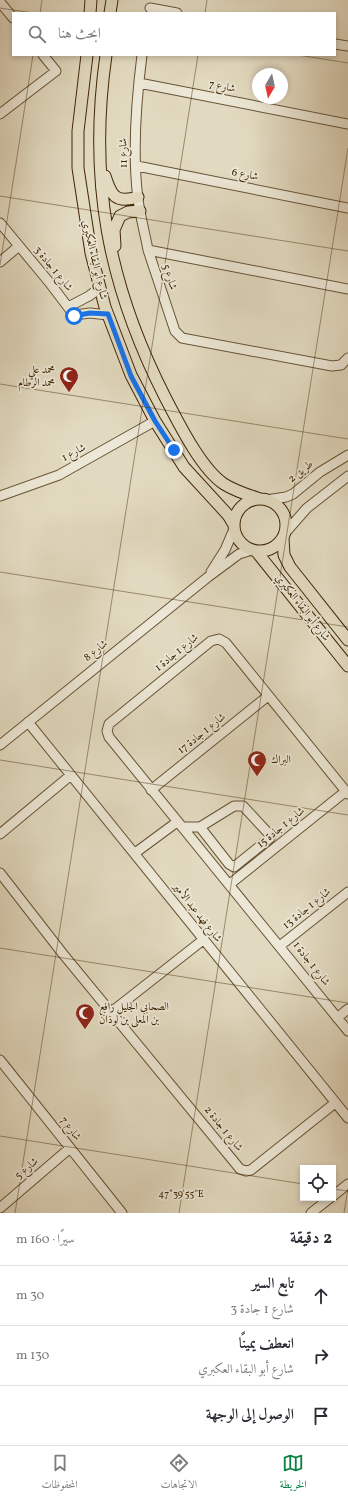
<!DOCTYPE html>
<html lang="ar">
<head>
<meta charset="utf-8">
<style>
	body { margin:0; font-family:Vollkorn,Amiri,serif; background:#f7f7f7; color:#2b2b33; direction:rtl }
	.controls { position:absolute; right:12px; bottom:12px; display:grid; overflow:hidden; border-radius:0px; box-shadow:0 2px 6px #0003 }
	.controls button { width:36px; height:36px; display:grid; place-items:center; padding:0; border:0; border-bottom:1px solid #e1e1e2; background:#fff; color:#2b2b33; font:20px sans-serif }
	.compass { position:absolute; left:252px; top:68px; width:36px; height:36px; border-radius:50%; background:#fff; box-shadow:0 2px 6px #0003; rotate:189deg }
	.stop { position:absolute; width:12px; height:12px; margin:-9px; border:3px solid #1a73e8; border-radius:50%; background:#fff }
	.stop.end { background:#1a73e8; border-color:#fff; box-shadow:0 1px 4px #0008 }
	.list { margin:0; padding:0; list-style:none }
	h2 { display:flex; justify-content:space-between; align-items:center; height:52px; margin:0; padding:0 16px; font-size:17px }
	h2 small { font-size:13px; font-weight:400; color:#7c7c81 }
	.list li { display:grid; grid-template-columns:26px 1fr auto; gap:12px; align-items:center; box-sizing:border-box; height:60px; padding:0 16px; border-top:1px solid #e1e1e2 }
	.list b { display:block; font-size:15px; white-space:nowrap }
	.list p { margin:0; font-size:13px; white-space:nowrap; color:#7c7c81 }
	.list em { font-size:13px; font-style:normal; color:#7c7c81 }
	.icon { flex:none; width:22px; height:22px; fill:none; stroke:currentColor; stroke-width:2; stroke-linecap:round; stroke-linejoin:round }
	.map { position:relative; flex:none; width:348px; height:1213px; overflow:hidden; direction:ltr }
	.search { position:absolute; background:#fff; box-shadow:0 2px 6px #0003; left:12px; right:12px; top:12px; height:44px; display:flex; align-items:center; gap:10px; box-sizing:border-box; padding:0 14px; border-radius:0px; color:#7c7c81; font-size:15px }
	.sheet { height:232px; background:#fff }
	nav { display:flex; justify-content:space-around; align-items:center; box-sizing:border-box; height:56px; border-top:1px solid #e1e1e2; background:#fff; font-size:11px; color:#7c7c81 }
	nav a { display:grid; justify-items:center; gap:2px }
	nav .on { color:#0b8043 }
	.map>svg:first-child { display:block }
	.lines { fill:none; stroke-linecap:round; stroke-linejoin:round }
	.minor-casing { stroke:#685334; stroke-width:11 }
	.major-casing { stroke:#402605; stroke-width:13 }
	.minor { stroke:#ece7d6; stroke-width:9 }
	.major { stroke:#e2dac0; stroke-width:11 }
	.route { stroke:#1a73e8; stroke-width:5 }
	.ticks { fill:none; stroke:#402605; stroke-width:1; stroke-opacity:0.45 }
	.labels { text-anchor:middle; dominant-baseline:central; stroke-width:3.5; stroke-linejoin:round; paint-order:stroke }
	.street-label { font-size:11px; fill:#402605; stroke:#ece7d6 }
	.poi-label { font-size:11px; fill:#402605; stroke:#ece7d6; text-anchor:start }
	.ticks-label { font-size:10px; text-anchor:middle; fill:#402605; stroke:#ece7d6; stroke-width:3.5; stroke-linejoin:round; paint-order:stroke }
</style>
</head>
<body>
<div class="map">
<svg width="348" height="1213" viewBox="0 0 348 1213">
	<rect width="100%" height="100%" fill="#e2dac0"/>
	<filter id="stains"><feTurbulence type="fractalNoise" baseFrequency=".005" numOctaves="4"/><feColorMatrix values="0 0 0 0 .2 0 0 0 0 .09 0 0 0 0 .02 0 0 0 .5 -.17"/></filter>
	<radialGradient id="worn" r=".72"><stop offset=".6" stop-color="#630" stop-opacity="0"/><stop offset="1" stop-color="#630" stop-opacity=".3"/></radialGradient>
	<g class="lines">
		<g class="minor-casing">
			<path id="minor" d="M0 2 13 18
				M150 8 177 13
				M335 44 348 46
				M142 55C136 102 132 152 138 199 140 216 145 233 148 250
				M139 83 348 124
				M0 114 56 71 43 55
				M137 166 348 208
				M0 223 49 282 74 315 90 313 108 315
				M0 262 19 246
				M348 289 148 250 175 331 182 338 332 366 341 365 348 358
				M68 307 89 296 100 288
				M0 496 59 475 155 421
				M266 500 286 497 293 494 320 472 348 455
				M285 533 307 508 348 476
				M211 572 225 550 234 529
				M28 722 348 1118
				M0 745 208 577 239 554 252 550
				M151 790 268 696
				M348 794 226 643 219 639 211 641 109 724 107 731 109 737 348 1031
				M183 827H200L234 806H243L270 835V838L234 867 229 864 200 827
				M0 834 71 775
				M135 853 177 822
				M0 873 63 954 240 1169 246 1171 251 1170 335 1103
				M230 884 346 791
				M281 945 348 892
				M110 1013 203 940
				M337 1018 348 1009
				M0 1060 122 1213
				M333 1196 348 1184
				M0 1208 70 1148
				M311 1213 330 1198"/>
		</g>
		<g class="major-casing">
			<path id="major" d="M90 13 91 0
				M110 13 112 0
				M87 55 78 131V168L91 253 105 307 131 375 155 421 184 467 228 515 234 525
				M106 55C88 180 108 285 165 397 178 422 201 469 224 484 235 491 248 495 260 499
				M105 176C111 195 115 204 138 197
				M115 246 114 230 120 216 128 212 140 211
				M234 525a26 26 0 1 1 52 0a26 26 0 1 1-52 0Z
				M283 538 284 555 290 567 348 640
				M256 551 348 666"/>
		</g>
		<use href="#minor" class="minor"/>
		<use href="#major" class="major"/>
	</g>
	<g class="lines">
		<path class="route" d="M74 316 90 313 108 314 131 376 155 421 174 450"/>
	</g>
	<path class="ticks" d="M0 8 33 13M40 13 42 0M205 13 207 0M298 55 348 63M0 196 348 251M0 265 33 55M0 384 348 439M0 572 348 627M0 760 348 815M0 948 348 1003M0 1136 303 1184M333 1189 348 1191M15 1213 198 55M179 1213 348 148M344 1213 348 1188"/>
	<defs>
		<g id="mosque-pin" transform="scale(1)"><path d="M0 17L-7.5 6A9.5 9.5 0 1 1 7.5 6Z" fill="#8f2418" stroke="#ece7d6"/><path d="M3.5-4.9A6 6 0 1 0 3.5 4.9A5 5 0 1 1 3.5-4.9Z" fill="#fff"/></g>
	</defs>
	<g fill-rule="evenodd">
		<use href="#mosque-pin" x="69" y="376"/>
		<use href="#mosque-pin" x="257" y="760"/>
		<use href="#mosque-pin" x="85" y="1013"/>
	</g>
	<g class="labels">
		<g class="street-label">
			<text transform="translate(222 87) rotate(11)">شارع 7</text>
			<text transform="translate(124 153) rotate(-91)">شارع 11</text>
			<text transform="translate(245 175) rotate(11)">شارع 6</text>
			<text transform="translate(94 260) rotate(77)">شارع أبو البقاء العكبري</text>
			<text transform="translate(53 269) rotate(51)">شارع 1 جادة 3</text>
			<text transform="translate(169 277) rotate(72)">شارع 5</text>
			<text transform="translate(74 453) rotate(-28)">شارع 1</text>
			<text transform="translate(301 472) rotate(-39)">طريق 2</text>
			<text transform="translate(302 608) rotate(52)">شارع أبو البقاء العكبري</text>
			<text transform="translate(96 651) rotate(-39)">شارع 8</text>
			<text transform="translate(177 653) rotate(-39)">شارع 1 جادة 1</text>
			<text transform="translate(202 734) rotate(-39)">شارع 1 جادة 17</text>
			<text transform="translate(281 828) rotate(-39)">شارع 1 جادة 15</text>
			<text transform="translate(307 909) rotate(-39)">شارع 1 جادة 13</text>
			<text transform="translate(197 913) rotate(52)">شارع فهد عبد الأمير</text>
			<text transform="translate(311 964) rotate(52)">شارع 1 جادة 1</text>
			<text transform="translate(70 1129) rotate(52)">شارع 7</text>
			<text transform="translate(223 1129) rotate(51)">شارع 1 جادة 2</text>
			<text transform="translate(27 1169) rotate(-41)">شارع 5</text>
		</g>
		<g class="poi-label">
			<text x="55" y="370" text-anchor="end">محمد علي<tspan x="55" dy="13">محمد الرطام</tspan></text>
			<text x="271" y="760">البراك</text>
			<text x="99" y="1007">الصحابي الجليل رافع<tspan x="99" dy="13">بن المعلى بن لوذان</tspan></text>
		</g>
	</g>
	<g class="ticks-label">
		<text x="181" y="1197">47°39'55"E</text>
	</g>
	<rect width="100%" height="100%" filter="url(#stains)"/>
	<rect width="100%" height="100%" fill="url(#worn)"/>
</svg>
<div class="controls">
<button><svg class="icon" aria-label="locate" viewBox="0 0 24 24"><circle cx="12" cy="12" r="6"/><path d="M12 2v4M12 18v4M2 12h4M18 12h4"/></svg></button>
</div>
<svg class="compass" viewBox="-18 -18 36 36"><path d="M0-13l5 13h-10z" fill="#e53935"/><path d="M0 13l5-13h-10z" fill="#7c7c81"/></svg>
<div class="stop" style="left:74px;top:316px"></div>
<div class="stop end" style="left:174px;top:450px"></div>
<div class="search"><svg class="icon" aria-label="search" viewBox="0 0 24 24"><circle cx="10" cy="10" r="6"/><path d="M15 15l6 6"/></svg>ابحث هنا</div>
</div>
<section class="sheet">
<h2>2 دقيقة<small>سيرًا · 160 m</small></h2>
<ul class="list">
<li><svg class="icon" aria-label="ahead" viewBox="0 0 24 24"><path d="M12 20V5M6 11l6-6 6 6"/></svg><div><b>تابع السير</b><p>شارع 1 جادة 3</p></div><em>30 m</em></li>
<li><svg class="icon" aria-label="right" viewBox="0 0 24 24"><path d="M7 20v-9h11M14 6l5 5-5 5"/></svg><div><b>انعطف يمينًا</b><p>شارع أبو البقاء العكبري</p></div><em>130 m</em></li>
<li><svg class="icon" aria-label="arrive" viewBox="0 0 24 24"><path d="M6 21V4h12l-3 4 3 4H6"/></svg><div><b>الوصول إلى الوجهة</b></div></li>
</ul>
</section>
<nav>
<a class="on"><svg class="icon" aria-label="map" viewBox="0 0 24 24"><path d="M3 6l6-2 6 2 6-2v14l-6 2-6-2-6 2zM9 4v14M15 6v14"/></svg>الخريطة</a>
<a><svg class="icon" aria-label="directions" viewBox="0 0 24 24"><path d="M12 3l9 9-9 9-9-9zM9 14v-3h6M13 9l2 2-2 2"/></svg>الاتجاهات</a>
<a><svg class="icon" aria-label="saved" viewBox="0 0 24 24"><path d="M7 4h10v16l-5-4-5 4z"/></svg>المحفوظات</a>
</nav>
</body>
</html>
